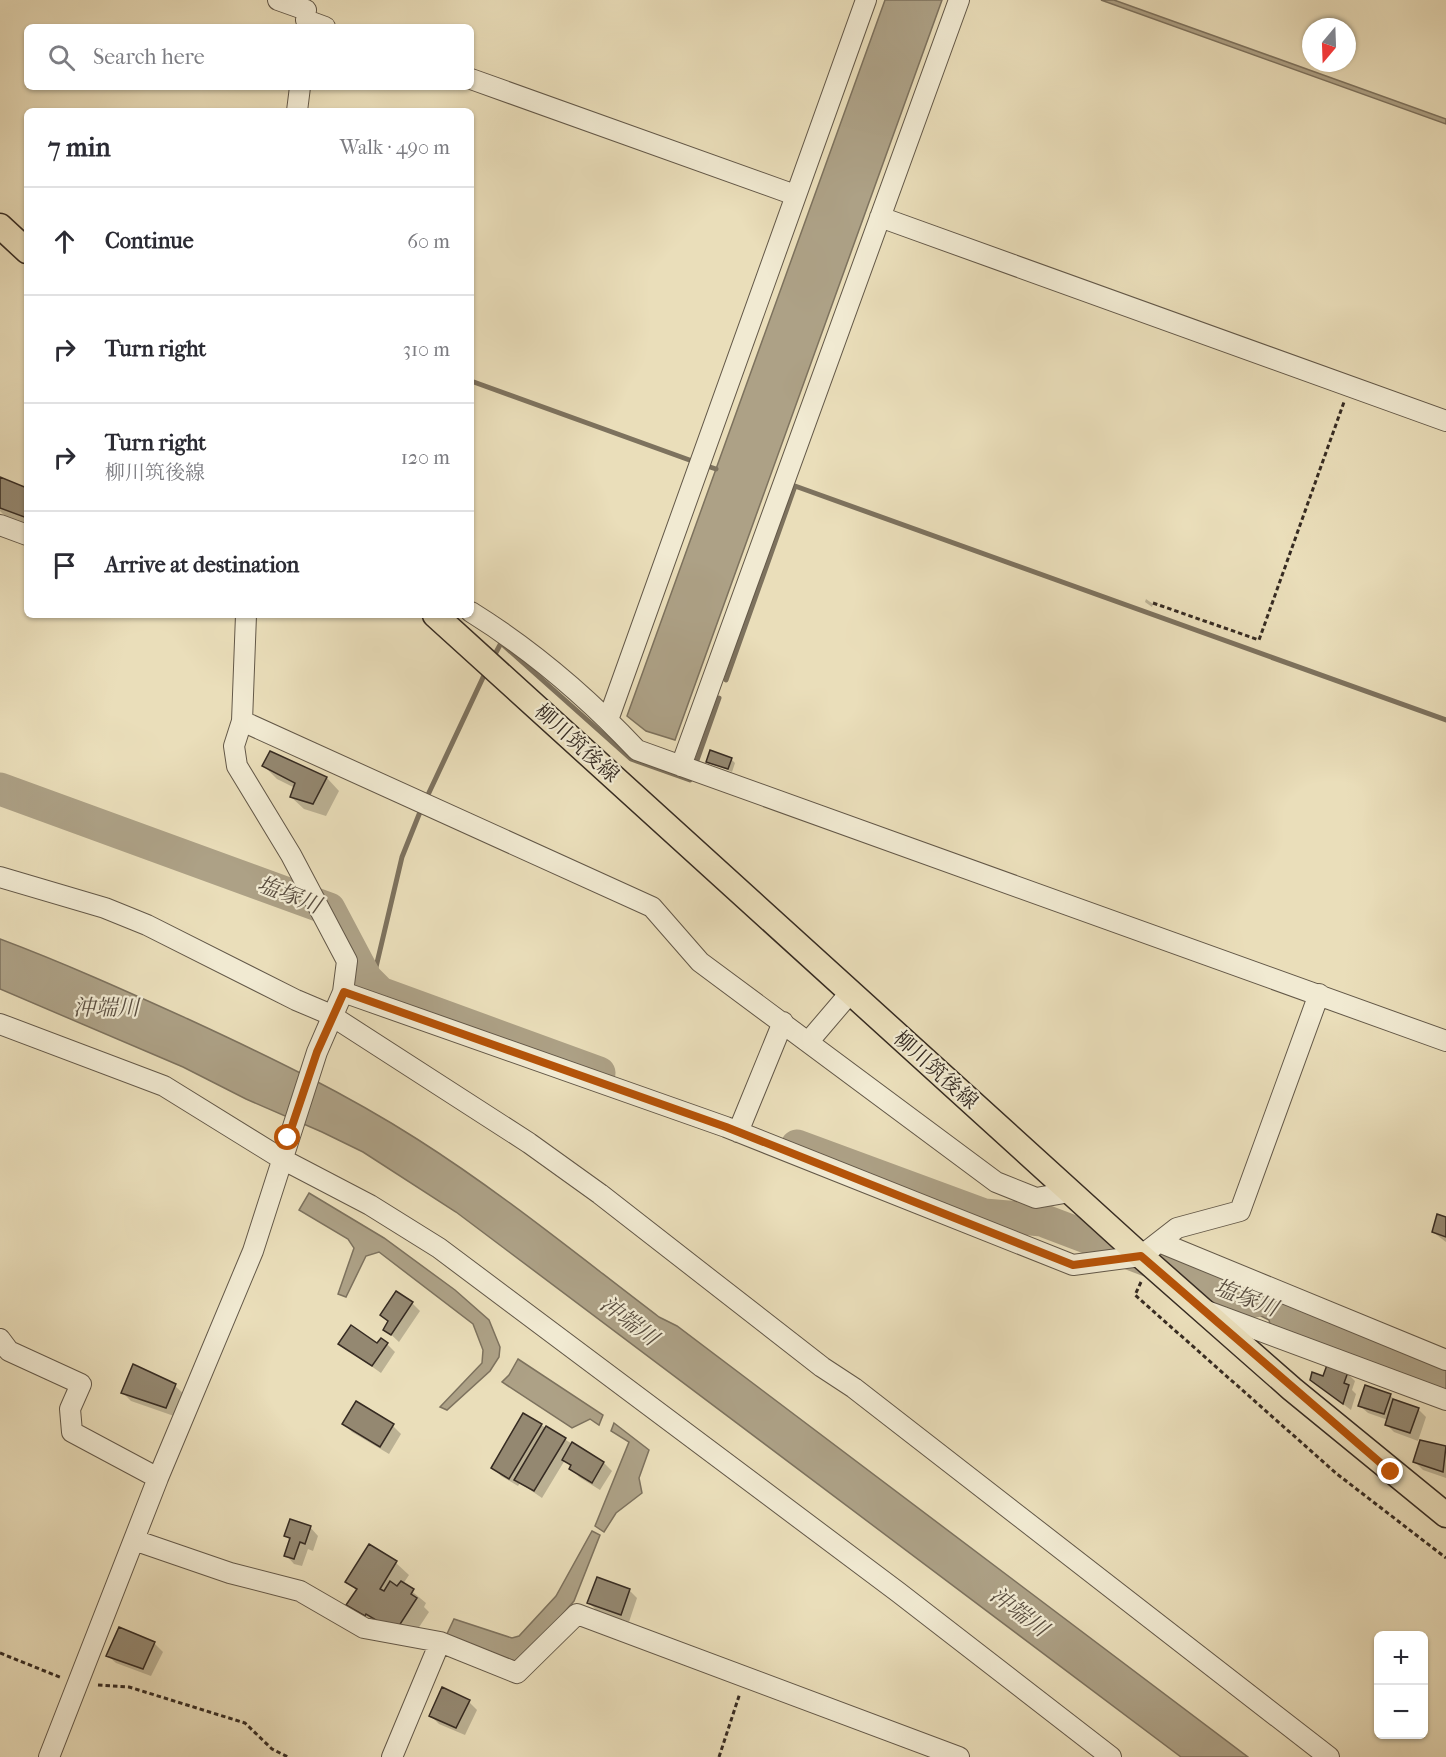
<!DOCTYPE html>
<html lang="en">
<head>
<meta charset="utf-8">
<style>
	body { margin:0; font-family:"IM FELL French Canon","Noto Serif JP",serif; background:#f2f2f3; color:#2b2b33 }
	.controls { position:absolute; right:18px; bottom:18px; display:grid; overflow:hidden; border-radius:9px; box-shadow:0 2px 4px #0004 }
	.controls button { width:54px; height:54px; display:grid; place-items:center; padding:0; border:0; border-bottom:2px solid #e1e1e2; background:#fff; color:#2b2b33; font:30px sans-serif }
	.compass { position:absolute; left:1302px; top:18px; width:54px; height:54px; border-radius:50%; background:#fff; box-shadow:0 2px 4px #0004; rotate:199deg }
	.stop { position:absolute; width:18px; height:18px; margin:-14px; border:4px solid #b45309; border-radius:50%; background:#fff }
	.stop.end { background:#b45309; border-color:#fff; box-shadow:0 2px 6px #0008 }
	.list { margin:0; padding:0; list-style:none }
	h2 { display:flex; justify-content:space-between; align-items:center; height:78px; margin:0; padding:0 24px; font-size:26px }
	h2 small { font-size:20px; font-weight:400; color:#7c7c81 }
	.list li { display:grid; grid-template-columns:39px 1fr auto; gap:18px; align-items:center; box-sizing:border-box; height:108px; padding:0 24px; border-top:2px solid #e1e1e2 }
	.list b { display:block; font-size:22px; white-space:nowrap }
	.list p { margin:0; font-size:20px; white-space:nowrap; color:#7c7c81 }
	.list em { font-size:20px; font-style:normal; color:#7c7c81 }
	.icon { flex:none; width:33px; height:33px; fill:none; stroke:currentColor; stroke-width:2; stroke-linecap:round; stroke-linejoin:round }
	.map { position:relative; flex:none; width:1446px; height:1757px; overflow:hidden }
	.search { position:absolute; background:#fff; box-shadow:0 2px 4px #0004; left:24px; top:24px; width:450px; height:66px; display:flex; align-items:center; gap:15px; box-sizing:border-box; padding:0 21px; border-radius:9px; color:#7c7c81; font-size:22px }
	.panel { position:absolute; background:#fff; box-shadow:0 2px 4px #0004; left:24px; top:108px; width:450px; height:510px; border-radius:9px }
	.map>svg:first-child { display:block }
	.water { fill:#ada186; stroke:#7d725e; stroke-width:1.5 }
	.shadow { fill:#0003 }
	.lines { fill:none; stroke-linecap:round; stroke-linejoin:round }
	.stream { stroke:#7d725e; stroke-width:5 }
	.river { stroke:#ada186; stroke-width:33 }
	.building { fill:#948871; stroke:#362b22; stroke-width:1.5 }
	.minor-casing { stroke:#635848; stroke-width:22 }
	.major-casing { stroke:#362b22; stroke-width:27 }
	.path { stroke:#362b22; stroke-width:3; stroke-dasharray:4.5 3; stroke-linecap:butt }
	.minor { stroke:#f1ead2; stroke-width:20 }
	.major { stroke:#eadeba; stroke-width:24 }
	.route { stroke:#b45309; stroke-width:8 }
	.labels { text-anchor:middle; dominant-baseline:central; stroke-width:4.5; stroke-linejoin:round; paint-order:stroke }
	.street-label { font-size:21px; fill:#362b22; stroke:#f1ead2 }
	.water-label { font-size:22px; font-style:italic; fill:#5a4e40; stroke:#f1ead2 }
</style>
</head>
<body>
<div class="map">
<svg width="1446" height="1757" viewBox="0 0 1446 1757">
	<rect width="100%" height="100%" fill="#eadeba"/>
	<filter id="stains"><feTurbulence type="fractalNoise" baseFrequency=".00333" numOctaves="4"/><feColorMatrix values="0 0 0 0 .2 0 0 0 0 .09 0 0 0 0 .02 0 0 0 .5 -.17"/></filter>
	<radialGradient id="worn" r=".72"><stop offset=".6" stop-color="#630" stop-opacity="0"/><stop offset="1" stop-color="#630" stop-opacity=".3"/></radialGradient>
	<path class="water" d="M885 0H942L675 740 646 731 627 716Z
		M1101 0H1114L1446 119V124Z
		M0 939C64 963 126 991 188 1019 266 1055 345 1093 417 1139 502 1193 580 1257 659 1317L677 1326 1248 1757H1181L456 1212 363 1152 322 1132 246 1099 183 1067 0 989Z
		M309 1193 384 1238 455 1290 489 1320 500 1347 499 1357 490 1371 447 1410 440 1407 482 1363 483 1350 473 1324 379 1252 366 1256 346 1297 338 1294 354 1248 348 1239 299 1210Z
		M1211 1272 1446 1368V1392L1270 1324 1269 1320 1215 1293Z
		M518 1359 603 1415 599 1425 590 1419 572 1428 502 1382 509 1375Z
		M614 1423 649 1450 639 1478 642 1493 616 1513 604 1532 595 1526 629 1442 611 1431Z
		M592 1531 600 1535 574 1601 520 1663 446 1636 454 1619 512 1638 519 1636 556 1596Z"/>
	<path class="shadow" d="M0 479 27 489V525L6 517 0 511Z
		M1146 599 1153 604 1152 607 1145 602Z
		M271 753 327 778 339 791 326 816 304 809 291 797 295 788 277 779 264 766Z
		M731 759 735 763 732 772 708 761Z
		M1446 1218V1242L1433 1232Z
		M412 1303 420 1311 399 1342 385 1329 389 1323 382 1315Z
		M340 1344H387L395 1352 381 1373Z
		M134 1366 175 1386 184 1394 174 1416 131 1401 123 1393Z
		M1347 1373 1355 1381 1352 1390 1356 1394 1351 1410 1311 1380Z
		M1390 1395 1397 1402 1418 1409 1426 1417 1418 1441 1394 1432 1386 1424 1388 1420 1368 1413 1359 1405Z
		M356 1403 393 1426 401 1434 389 1454 352 1432 344 1424Z
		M541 1425 604 1463 612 1471 600 1490 579 1477 565 1460 542 1498 520 1483 518 1486 501 1476 493 1467Z
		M1421 1442 1446 1448V1478L1423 1470 1415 1462Z
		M310 1527 318 1536 313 1551 308 1549 302 1566 294 1564 286 1555 291 1541 286 1536Z
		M369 1546 396 1563 409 1575 403 1584 426 1603 424 1607 429 1612 410 1641 361 1617 348 1605 357 1591 347 1581Z
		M629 1590 637 1598 629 1622 597 1611 589 1603Z
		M120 1629 155 1644 163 1652 151 1676 116 1663 107 1655Z
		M469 1702 477 1710 465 1735 439 1724 431 1716Z"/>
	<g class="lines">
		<path class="stream" d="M471 381 695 462
			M704 465 716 469
			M493 658 501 643 631 759 690 780
			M726 680 795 486 1446 720
			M696 763 719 698
			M426 799 487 669
			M372 984 402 857 422 807"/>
		<path class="river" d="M0 789 329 909 366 979 380 993 599 1073
			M797 1146 984 1215 1042 1220 1255 1301"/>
	</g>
	<path class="building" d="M0 477 27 488V518L0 508Z
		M710 750 732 758 728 769 706 762Z
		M270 751 327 777 313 804 290 797 295 783 262 766Z
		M1437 1214 1446 1217V1237L1432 1232Z
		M396 1291 413 1302 391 1335 383 1330 388 1321 380 1315Z
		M351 1325 377 1343 381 1338 388 1343 372 1366 338 1344Z
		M133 1364 176 1384 166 1408 121 1393Z
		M1327 1365 1348 1372 1344 1383 1349 1385 1343 1404 1310 1380 1312 1372 1323 1376Z
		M1365 1385 1391 1394 1384 1414 1358 1406Z
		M1393 1399 1419 1408 1410 1433 1385 1425Z
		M356 1401 394 1424 380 1447 342 1424Z
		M523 1413 542 1424 509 1479 491 1468Z
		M546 1426 566 1438 534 1491 514 1480Z
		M1420 1440 1446 1446 1443 1472 1413 1462Z
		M572 1442 604 1462 592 1483 569 1469 571 1465 562 1460Z
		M290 1519 311 1526 305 1544 300 1542 294 1559 284 1556 290 1538 284 1536Z
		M369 1544 397 1561 380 1589 384 1591 390 1581 397 1586 401 1581 414 1589 411 1594 417 1598 397 1629 386 1626 366 1614 365 1616 346 1605 357 1589 345 1582Z
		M597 1577 630 1589 621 1615 587 1603Z
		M119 1627 155 1642 143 1669 106 1656Z
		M442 1687 470 1700 456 1728 429 1716Z"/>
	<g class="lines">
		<g class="minor-casing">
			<path id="minor" d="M278 0 306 10
				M306 20 325 27
				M471 79 795 195
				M297 111 300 87
				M880 217 1446 421
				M0 525 27 535
				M471 612C532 650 588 698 637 750L1446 1041
				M608 720 866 0
				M242 721 652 907 700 962 996 1182 1036 1198 1070 1192
				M681 766 959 0
				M0 877 105 908 147 925 296 1000 329 1014 529 1143 600 1194 822 1367 854 1388 1329 1757
				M343 992 726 1127 1073 1265 1141 1256 1177 1228 1240 1211 1319 994
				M0 1024 164 1086 282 1159 370 1205 439 1248 898 1592 1111 1757
				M809 1041 850 993
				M738 1132 783 1022
				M1159 1242 1446 1360
				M1207 1311 1446 1400
				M0 1339 9 1351 81 1384 70 1409 72 1432 158 1478
				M134 1540 230 1573 300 1591 364 1628 440 1642 517 1673 577 1614 959 1757
				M49 1757 158 1478 253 1251 317 1052 343 992 347 961 291 855 237 766 234 746 242 721 246 615
				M392 1757 440 1642"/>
		</g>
		<g class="major-casing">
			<path id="major" d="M0 226 27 251
				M435 615 1141 1256 1292 1389 1446 1515"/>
		</g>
		<path class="path" d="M1153 603 1259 640 1344 402
			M1141 1282 1135 1295 1337 1474 1446 1558
			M0 1653 62 1678
			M98 1685 129 1687 245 1723 272 1749 288 1757
			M719 1757 740 1693"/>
		<use href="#minor" class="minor"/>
		<use href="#major" class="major"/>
	</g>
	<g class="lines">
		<path class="route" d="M288 1138 317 1052 344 992 726 1127 1073 1265 1141 1256 1391 1472"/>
	</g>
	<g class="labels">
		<g class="street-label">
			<text transform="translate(577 743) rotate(42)">柳川筑後線</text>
			<text transform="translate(936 1070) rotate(42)">柳川筑後線</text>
		</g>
		<g class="water-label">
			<text transform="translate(289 895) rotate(21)">塩塚川</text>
			<text x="106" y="1008">沖端川</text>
			<text transform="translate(1246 1298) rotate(21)">塩塚川</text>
			<text transform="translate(629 1321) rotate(37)">沖端川</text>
			<text transform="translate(1019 1612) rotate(37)">沖端川</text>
		</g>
	</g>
	<rect width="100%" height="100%" filter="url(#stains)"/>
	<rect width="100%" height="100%" fill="url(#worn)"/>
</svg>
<div class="controls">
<button>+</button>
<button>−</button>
</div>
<svg class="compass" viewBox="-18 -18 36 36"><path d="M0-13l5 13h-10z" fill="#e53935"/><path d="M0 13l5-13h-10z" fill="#7c7c81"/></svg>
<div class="stop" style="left:288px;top:1138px"></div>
<div class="stop end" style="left:1391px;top:1472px"></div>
<div class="search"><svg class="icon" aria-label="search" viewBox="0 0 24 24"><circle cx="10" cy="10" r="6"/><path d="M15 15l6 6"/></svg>Search here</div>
<section class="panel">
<h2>7 min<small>Walk · 490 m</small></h2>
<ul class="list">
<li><svg class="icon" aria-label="ahead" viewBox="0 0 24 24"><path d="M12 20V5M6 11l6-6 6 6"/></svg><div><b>Continue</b></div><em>60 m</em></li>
<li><svg class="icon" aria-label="right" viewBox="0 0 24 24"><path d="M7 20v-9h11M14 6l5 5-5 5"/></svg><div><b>Turn right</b></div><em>310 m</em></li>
<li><svg class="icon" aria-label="right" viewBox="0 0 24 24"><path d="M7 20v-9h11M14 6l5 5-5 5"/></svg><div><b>Turn right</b><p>柳川筑後線</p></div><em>120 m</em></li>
<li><svg class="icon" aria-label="arrive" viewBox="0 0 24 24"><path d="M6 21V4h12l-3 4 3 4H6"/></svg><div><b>Arrive at destination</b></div></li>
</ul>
</section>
</div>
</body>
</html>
